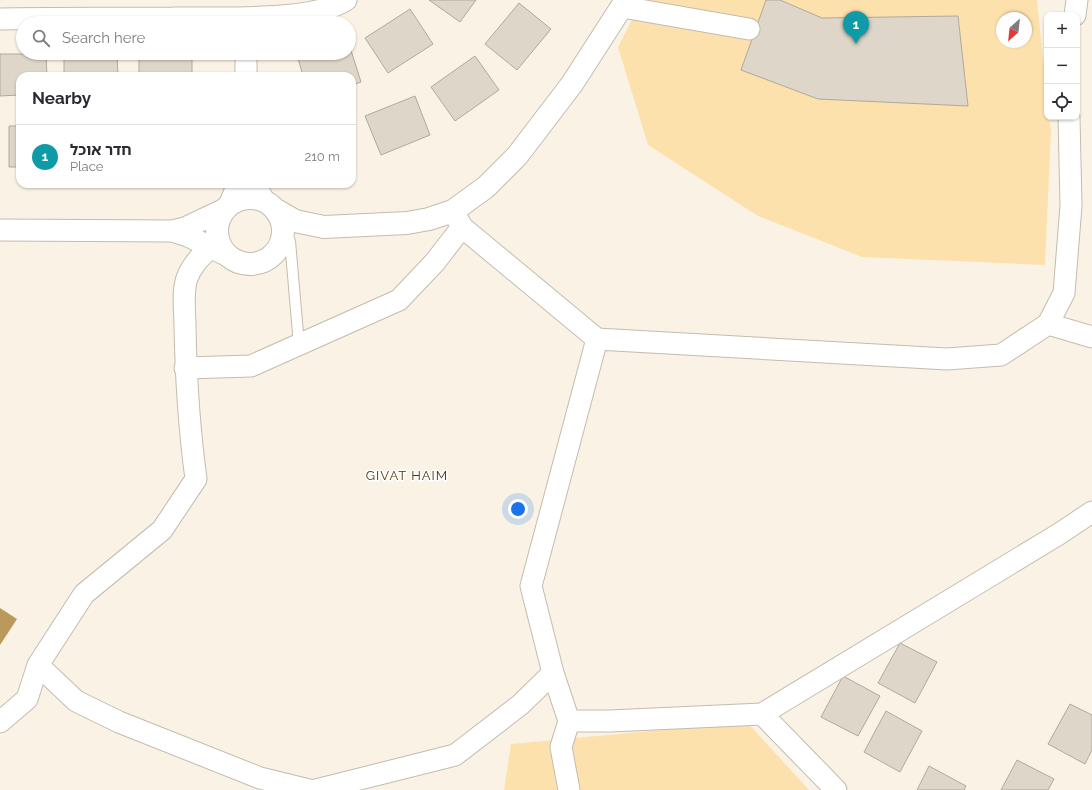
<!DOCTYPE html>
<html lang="en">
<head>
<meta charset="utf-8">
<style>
	body { margin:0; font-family:Raleway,"Noto Sans Hebrew",sans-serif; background:#f2f2f3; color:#2b2b33 }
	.controls { position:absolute; right:12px; top:12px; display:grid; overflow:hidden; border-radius:8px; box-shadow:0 1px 3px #0004 }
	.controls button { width:36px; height:36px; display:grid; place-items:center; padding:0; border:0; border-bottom:1px solid #e1e1e2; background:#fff; color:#2b2b33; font:20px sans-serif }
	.compass { position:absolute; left:996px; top:12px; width:36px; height:36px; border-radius:50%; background:#fff; box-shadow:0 1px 3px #0004; rotate:207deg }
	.you { position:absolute; left:518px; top:509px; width:14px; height:14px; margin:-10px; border:3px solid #fff; border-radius:50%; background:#1a73e8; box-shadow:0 0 0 6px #1a73e833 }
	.badge { display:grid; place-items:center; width:26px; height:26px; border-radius:50%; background:#1a73e8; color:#fff; font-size:13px; font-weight:700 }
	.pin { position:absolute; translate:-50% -33px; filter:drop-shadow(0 1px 2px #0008) }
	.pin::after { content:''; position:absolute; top:21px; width:14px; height:12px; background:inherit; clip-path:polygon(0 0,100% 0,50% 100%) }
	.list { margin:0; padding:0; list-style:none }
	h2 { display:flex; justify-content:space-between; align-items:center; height:52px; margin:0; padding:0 16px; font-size:17px }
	h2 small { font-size:13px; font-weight:400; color:#7c7c81 }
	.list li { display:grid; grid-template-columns:26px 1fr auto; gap:12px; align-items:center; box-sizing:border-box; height:64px; padding:0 16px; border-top:1px solid #e1e1e2 }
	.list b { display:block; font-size:15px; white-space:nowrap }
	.list p { margin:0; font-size:13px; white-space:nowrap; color:#7c7c81 }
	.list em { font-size:13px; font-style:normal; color:#7c7c81 }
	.icon { flex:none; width:22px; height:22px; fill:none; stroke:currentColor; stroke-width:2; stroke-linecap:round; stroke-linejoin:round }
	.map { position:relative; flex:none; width:1092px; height:790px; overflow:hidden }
	.search { position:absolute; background:#fff; box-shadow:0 1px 3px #0004; left:16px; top:16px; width:340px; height:44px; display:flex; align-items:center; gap:10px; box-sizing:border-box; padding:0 14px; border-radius:22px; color:#7c7c81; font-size:15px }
	.panel { position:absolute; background:#fff; box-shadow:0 1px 3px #0004; left:16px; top:72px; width:340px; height:116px; border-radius:12px }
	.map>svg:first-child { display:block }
	.green { fill:#fde1ad; fill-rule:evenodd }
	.water { fill:#ba9a5a }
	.building { fill:#ddd6c9; stroke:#b0a99c }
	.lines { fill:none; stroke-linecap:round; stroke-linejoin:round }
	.lane-casing { stroke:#c3bcaf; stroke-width:12 }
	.street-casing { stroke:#c3bcaf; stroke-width:23 }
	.secondary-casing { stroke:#c3bcaf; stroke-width:24 }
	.lane { stroke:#fff; stroke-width:10 }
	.street { stroke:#fff; stroke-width:21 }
	.secondary { stroke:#fff; stroke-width:22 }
	.labels { text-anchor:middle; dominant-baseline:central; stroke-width:3; stroke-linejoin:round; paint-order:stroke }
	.quarter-label { font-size:13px; letter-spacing:1px; fill:#46330c; stroke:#fff }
</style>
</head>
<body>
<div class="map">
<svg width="1092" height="790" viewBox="0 0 1092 790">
	<rect width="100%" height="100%" fill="#faf3e5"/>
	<path class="green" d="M642 0H1037L1047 97V117H1049L1051 130 1045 265 862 257 758 216 648 145 618 47ZM1002 18H1026V42H1002Z
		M747 722 809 790H504L511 744Z"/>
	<path class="water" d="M0 608 17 619 0 645Z"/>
	<path class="building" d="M429 0H476L460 22Z
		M766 0H780L822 18 958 16 968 106 818 99 741 70Z
		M519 3 551 29 517 70 485 44Z
		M410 9 433 44 388 73 365 38Z
		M349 44 361 82 352 85V76H303L298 58 315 53H349Z
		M139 53H192V76H139Z
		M0 54H46L47 76H20V95L0 96Z
		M64 54H117L118 76H64Z
		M475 56 499 90 455 121 431 87Z
		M415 96 430 135 381 155 365 116Z
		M9 126H20V167H9Z
		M900 643 937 662 915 703 878 683Z
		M843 676 880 696 858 736 821 717Z
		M1070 704 1092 715V750L1085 764 1048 744Z
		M886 711 922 731 900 772 864 752Z
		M1017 760 1054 779 1048 790H1001Z
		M929 766 966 786 964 790H917Z"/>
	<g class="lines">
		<g class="lane-casing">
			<path id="lane" d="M290 241 299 345"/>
		</g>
		<g class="street-casing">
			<path id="street" d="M622 7 749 29
				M1075 15 1077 0
				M0 19C58 18 115 18 173 18 216 17 311 23 346 0
				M246 53V76
				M255 184 264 201
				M230 203 238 184
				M453 211 462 227 597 339 531 586 553 673 569 721H610L762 714 1059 534 1092 512
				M0 230 172 231 185 228 223 210
				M172 231 188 236 228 256
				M1048 324 1092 337
				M597 339 947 359 1001 355 1048 324 1064 293 1071 206 1069 117
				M185 368 251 366 399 300 435 262 462 227
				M38 665 76 701 119 722 260 778 309 790
				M762 714 836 790
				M0 722 27 699 38 665 84 594 162 530 196 479C189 428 186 378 185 327 185 311 182 293 187 278 192 265 201 255 212 247
				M316 790 455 755 520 705 553 673
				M569 790 561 747 569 721"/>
		</g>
		<g class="secondary-casing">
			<path id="secondary" d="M217 231a33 33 0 1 1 66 0a33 33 0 1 1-66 0Z
				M276 210 295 221 324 227 407 223 429 219 453 211 486 187 517 156 572 84 626 0"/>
		</g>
		<use href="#lane" class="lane"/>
		<use href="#street" class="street"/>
		<use href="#secondary" class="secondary"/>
	</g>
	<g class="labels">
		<g class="quarter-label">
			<text x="407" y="475">GIVAT HAIM</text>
		</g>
	</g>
</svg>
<div class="controls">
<button>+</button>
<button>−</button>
<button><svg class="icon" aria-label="locate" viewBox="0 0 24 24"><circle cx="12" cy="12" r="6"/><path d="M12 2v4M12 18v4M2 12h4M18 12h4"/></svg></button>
</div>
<svg class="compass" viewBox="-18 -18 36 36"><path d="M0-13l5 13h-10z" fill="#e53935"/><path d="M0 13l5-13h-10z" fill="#7c7c81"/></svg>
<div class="you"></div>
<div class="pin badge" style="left:856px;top:44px;background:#0f9aa8">1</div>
<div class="search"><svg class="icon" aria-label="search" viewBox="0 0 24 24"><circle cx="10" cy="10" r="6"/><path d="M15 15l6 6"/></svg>Search here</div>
<section class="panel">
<h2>Nearby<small></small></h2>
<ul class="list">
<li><span class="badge" style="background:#0f9aa8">1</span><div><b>חדר אוכל</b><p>Place</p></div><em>210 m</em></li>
</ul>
</section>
</div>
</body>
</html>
